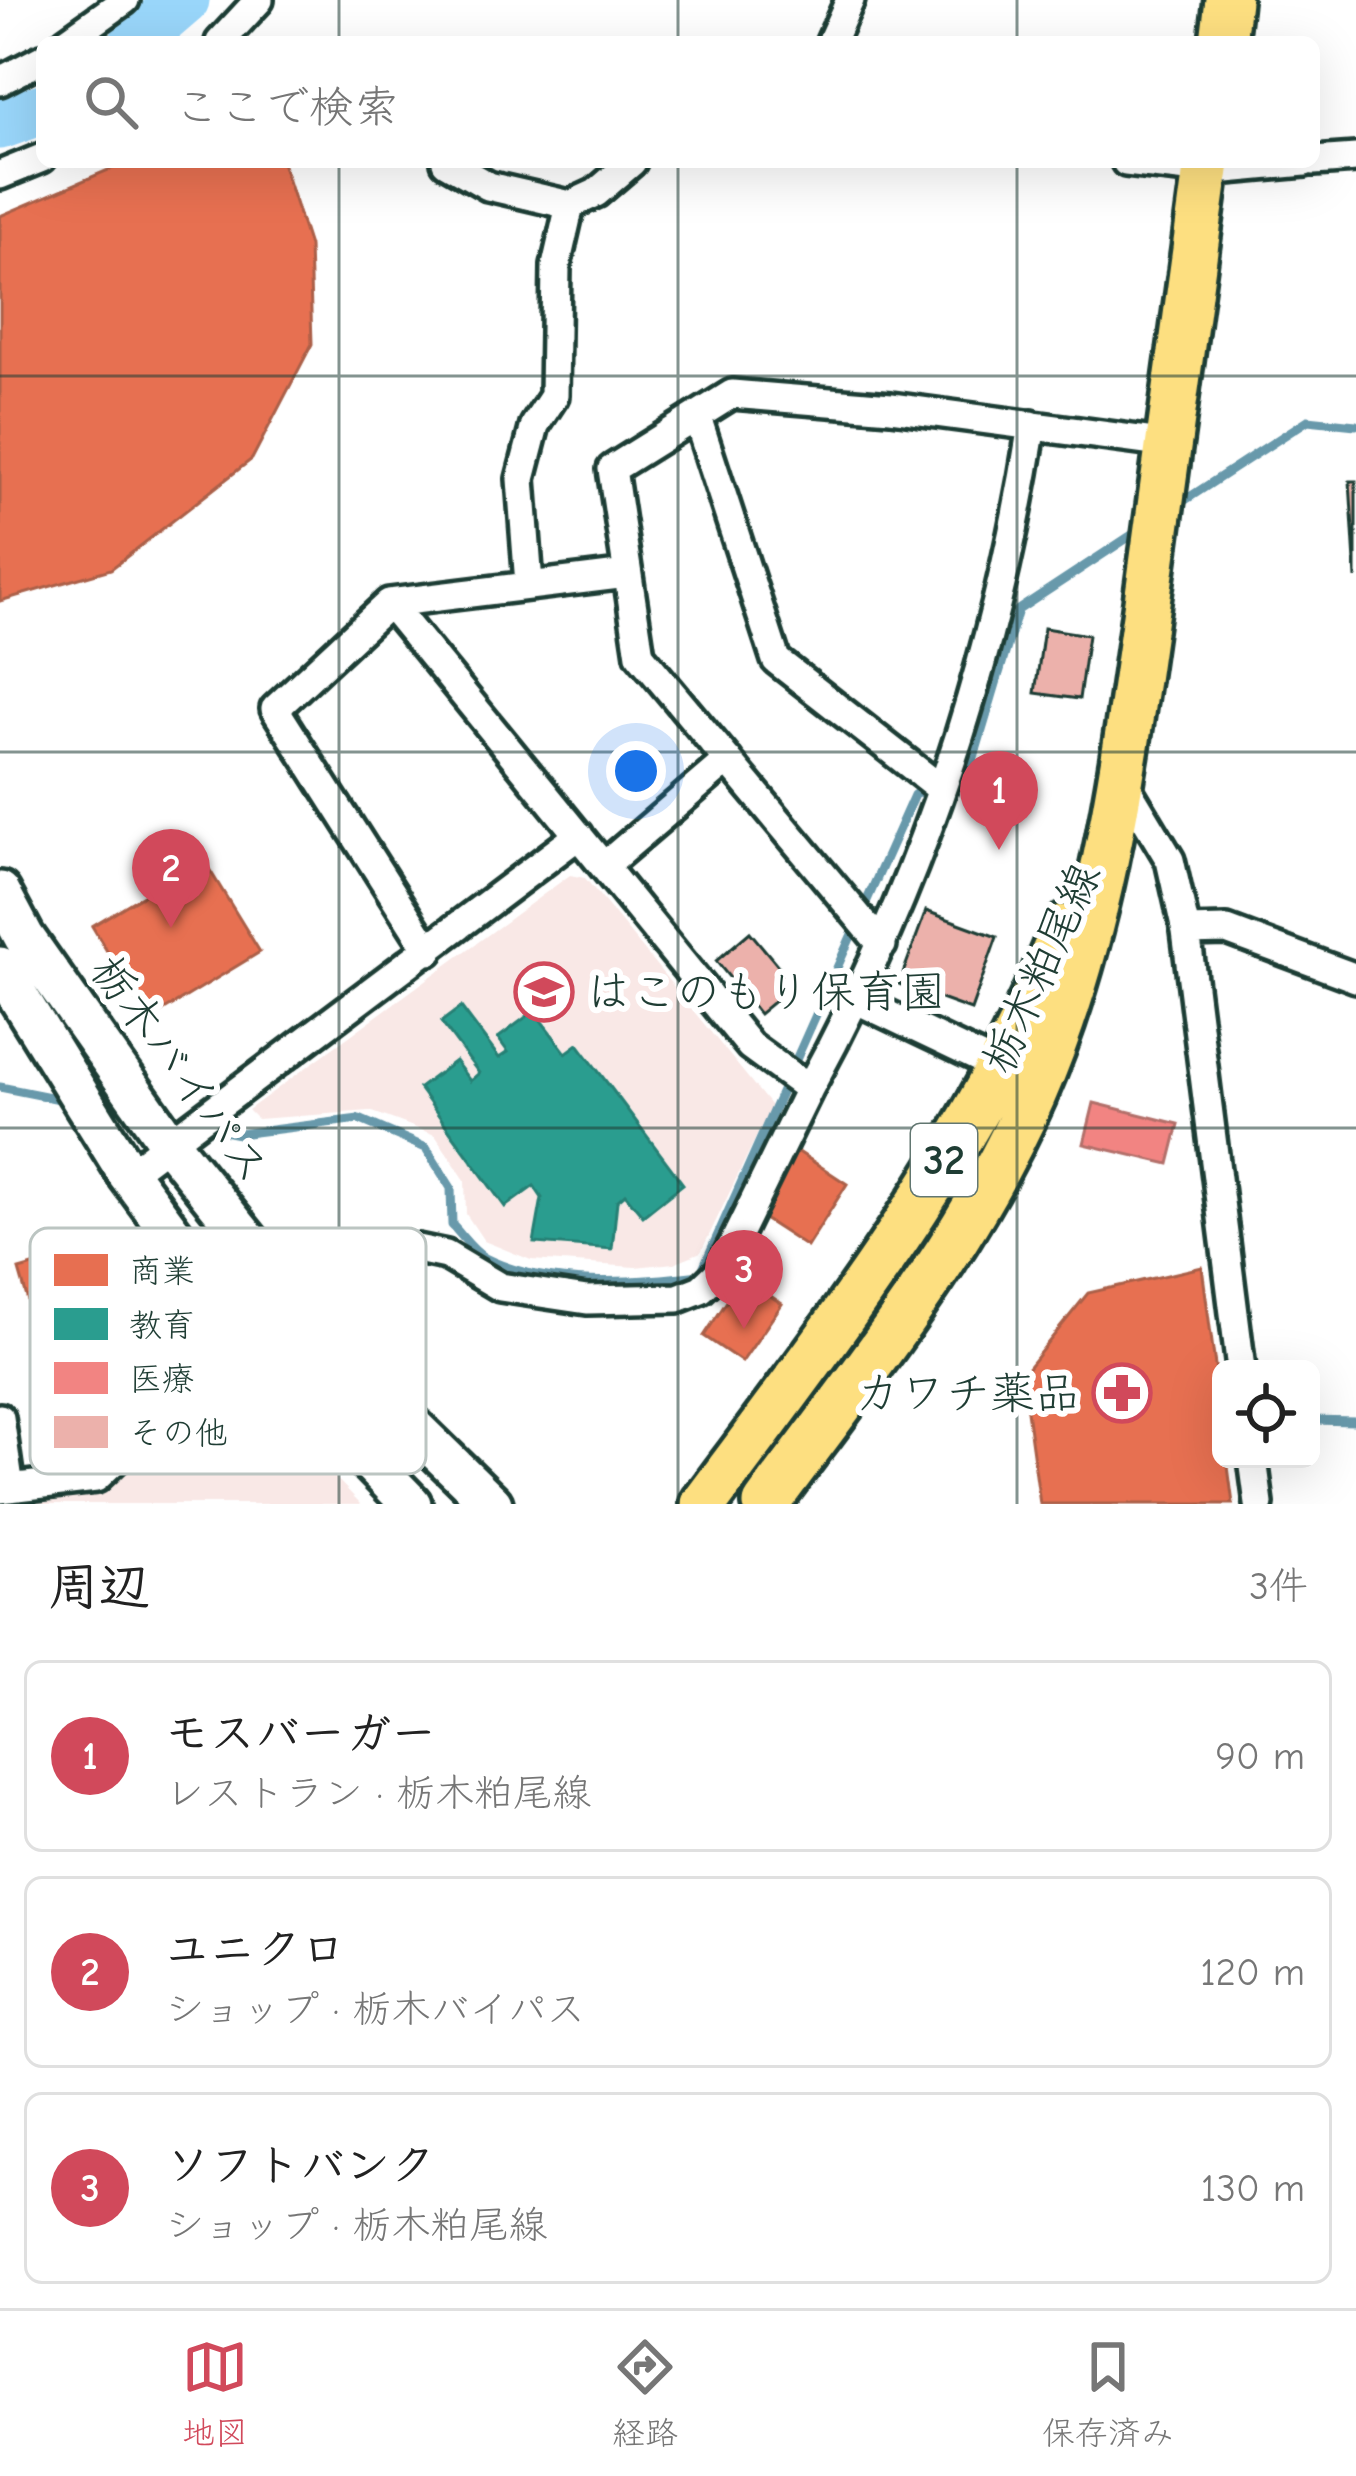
<!DOCTYPE html>
<html lang="ja">
<head>
<meta charset="utf-8">
<style>
	body { margin:0; font-family:"Comic Neue","Klee One",sans-serif; background:#f2f2f2; color:#222 }
	.controls { position:absolute; right:36px; bottom:36px; display:grid; overflow:hidden; border-radius:18px; box-shadow:0 12px 48px #0002 }
	.controls button { width:108px; height:108px; display:grid; place-items:center; padding:0; border:0; border-bottom:3px solid #e0e0e0; background:#fff; color:#222; font:60px sans-serif }
	.you { position:absolute; left:636px; top:771px; width:42px; height:42px; margin:-30px; border:9px solid #fff; border-radius:50%; background:#1a73e8; box-shadow:0 0 0 18px #1a73e833 }
	.badge { display:grid; place-items:center; width:78px; height:78px; border-radius:50%; background:#d1495b; color:#fff; font-size:39px; font-weight:700 }
	.pin { position:absolute; translate:-50% -99px; filter:drop-shadow(0 3px 6px #0008) }
	.pin::after { content:''; position:absolute; top:63px; width:42px; height:36px; background:inherit; clip-path:polygon(0 0,100% 0,50% 100%) }
	.list { margin:0; padding:0; list-style:none }
	h2 { display:flex; justify-content:space-between; align-items:center; height:156px; margin:0; padding:0 48px; font-size:51px }
	h2 small { font-size:39px; font-weight:400; color:#767676 }
	.list li { display:grid; grid-template-columns:78px 1fr auto; gap:36px; align-items:center; box-sizing:border-box; height:192px; margin:0 24px 24px; padding:0 24px; border:3px solid #e0e0e0; border-radius:18px }
	.list b { display:block; font-size:45px; white-space:nowrap }
	.list p { margin:0; font-size:39px; white-space:nowrap; color:#767676 }
	.list em { font-size:39px; font-style:normal; color:#767676 }
	.icon { flex:none; width:66px; height:66px; fill:none; stroke:currentColor; stroke-width:2; stroke-linecap:round; stroke-linejoin:round }
	.map { position:relative; flex:none; width:1356px; height:1504px; overflow:hidden }
	.search { position:absolute; background:#fff; box-shadow:0 12px 48px #0002; left:36px; right:36px; top:36px; height:132px; display:flex; align-items:center; gap:30px; box-sizing:border-box; padding:0 42px; border-radius:18px; color:#767676; font-size:45px }
	.sheet { height:804px; background:#fff }
	nav { display:flex; justify-content:space-around; align-items:center; box-sizing:border-box; height:168px; border-top:3px solid #e0e0e0; background:#fff; font-size:33px; color:#767676 }
	nav a { display:grid; justify-items:center; gap:6px }
	nav .on { color:#d1495b }
	.map>svg:first-child { display:block }
	.built { fill:#f9e8e6 }
	.shops { fill:#e76f51; stroke:#ab6048; stroke-width:3 }
	.schools { fill:#2a9d8f; stroke:#278074; stroke-width:3 }
	.health { fill:#f28482; stroke:#b36f6b; stroke-width:3 }
	.lines { fill:none; stroke-linecap:round; stroke-linejoin:round }
	.stream { stroke:#6899ab; stroke-width:9 }
	.river { stroke:#99d6fa; stroke-width:51 }
	.building { fill:#ecb1ab; stroke:#1f3d34; stroke-width:3 }
	.minor-casing { stroke:#1f3d34; stroke-width:36 }
	.secondary-casing { stroke:#1f3d34; stroke-width:48 }
	.primary-casing { stroke:#1f3d34; stroke-width:54 }
	.minor { stroke:#fff; stroke-width:27 }
	.secondary { stroke:#fff; stroke-width:39 }
	.primary { stroke:#fddf80; stroke-width:45 }
	.grid { fill:none; stroke:#1f3d34; stroke-width:3; stroke-opacity:0.55 }
	.labels { text-anchor:middle; dominant-baseline:central; stroke-width:12; stroke-linejoin:round; paint-order:stroke }
	.shield { fill:#fff; stroke:#627771; stroke-width:3 }
	.shield-label { font-size:42px; font-weight:bold; fill:#1f3d34 }
	.street-label { font-size:45px; fill:#1f3d34; stroke:#fff }
	.poi-label { font-size:45px; fill:#1f3d34; stroke:#fff; text-anchor:start }
	.key { fill:#fff; stroke:#bcc5c2; stroke-width:3 }
	.key-label { font-size:33px; fill:#1f3d34 }
</style>
</head>
<body>
<div class="map">
<svg width="1356" height="1504" viewBox="0 0 1356 1504">
	<rect width="100%" height="100%" fill="#fff"/>
	<filter id="ink" filterUnits="userSpaceOnUse"><feTurbulence type="fractalNoise" baseFrequency=".00833" numOctaves="2"/><feDisplacementMap in="SourceGraphic" scale="24" xChannelSelector="R" yChannelSelector="G"/><feConvolveMatrix kernelMatrix="1 2 1 2 8 2 1 2 1" color-interpolation-filters="sRGB"/></filter>
	<g filter="url(#ink)">
		<path class="built" d="M570 875 585 878 771 1106 701 1252 674 1263 635 1267 531 1260 484 1241 466 1214 465 1180 435 1135 370 1111 257 1119 248 1110Z
			M218 1387H248L361 1504H1L105 1491Z"/>
		<path class="shops" d="M127 162H282L309 246 312 344 252 459 111 569 0 601V216Z
			M203 859 260 952 148 1020 92 926Z
			M791 1147 847 1184 807 1247 750 1210Z
			M106 1245 124 1312 38 1336 19 1270Z
			M1202 1267 1221 1411V1459H1227L1233 1504H1040L1022 1375 1088 1293Z
			M743 1277 782 1304 742 1362 704 1336Z"/>
		<path class="schools" d="M461 1007 499 1058 508 1052 498 1038 534 1011 566 1053 578 1044 683 1184 643 1216 625 1194 617 1201 612 1249 534 1243 542 1198 534 1186 505 1207 419 1088 455 1061 470 1081 479 1073 441 1022Z"/>
		<path class="health" d="M1094 1103 1179 1124 1169 1164 1084 1144Z"/>
		<g class="lines">
			<path class="stream" d="M1176 506 1308 420 1356 425
				M952 775 972 764 1018 610 1141 529
				M0 1087 65 1100
				M199 1126 239 1134 359 1119 426 1148 451 1188 452 1225C462 1235 472 1251 485 1258 547 1289 634 1283 700 1275L914 795 932 785
				M1311 1420 1356 1421"/>
			<path class="river" d="M135 42 184 0
				M0 124 42 109"/>
		</g>
		<path class="building" d="M1350 481H1356V579Z
			M1044 628 1088 635 1079 699 1035 693Z
			M926 911 997 937 971 1010 899 984Z
			M750 932 794 985 759 1014 716 961Z"/>
		<g class="lines">
			<g class="minor-casing">
				<path id="minor" d="M66 42 125 0
					M220 42 259 0
					M831 42 850 0
					M0 81 42 59
					M1314 161 1356 158
					M446 162 488 186 570 205 556 266 554 396 535 425 521 479 529 584
					M1126 162 1206 171 1305 162
					M0 175 42 158
					M570 205 596 193 632 162
					M697 417 776 660 941 789
					M389 603 750 1046 809 1089C922 883 996 657 1032 425
					M1122 780 1170 860 1186 931 1241 1369
					M604 866 728 760
					M1186 931 1227 930 1356 978
					M882 945 640 655 612 469 732 394 891 407 1169 444
					M429 951 275 709 389 603 627 574
					M857 1000 1000 1068
					M128 1174 579 835
					M274 1274 417 1249 446 1255 500 1287 587 1300 678 1298 701 1289 720 1271 809 1089
					M0 1418 10 1488
					M1253 1459 1259 1504
					M0 1489 96 1478 246 1334"/>
			</g>
			<g class="secondary-casing">
				<path id="secondary" d="M0 892 24 937 169 1143 341 1357 492 1504
					M0 967 128 1174 246 1334 411 1504"/>
			</g>
			<g class="primary-casing">
				<path id="primary" d="M1223 42 1228 0
					M704 1504C839 1323 981 1140 1064 928
					M766 1504C862 1374 968 1244 1033 1095 1102 937 1123 771 1147 602 1167 455 1187 309 1207 162"/>
			</g>
			<use href="#minor" class="minor"/>
			<use href="#secondary" class="secondary"/>
			<use href="#primary" class="primary"/>
		</g>
	</g>
	<path class="grid" d="M339 0V42M678 0V42M1017 0V42M339 162V1504M678 162V1504M1017 162V1504M0 376H1356M0 752H1356M0 1128H1356"/>
	<defs>
		<g id="school-ring" transform="scale(3)"><circle r="9.5" fill="#fff" stroke="#d1495b" stroke-width="1.5"/><path d="M0-5L7-2L0 1L-7-2ZM-4 1L0 2.5L4 1V4Q0 6-4 4Z" fill="#d1495b"/></g>
		<g id="pharmacy-ring" transform="scale(3)"><circle r="9.5" fill="#fff" stroke="#d1495b" stroke-width="1.5"/><path d="M-2-6h4v4h4v4h-4v4h-4v-4h-4v-4h4Z" fill="#d1495b"/></g>
	</defs>
	<g fill-rule="evenodd">
		<use href="#school-ring" x="544" y="992"/>
		<use href="#pharmacy-ring" x="1122" y="1393"/>
	</g>
	<g class="labels">
		<rect class="shield" x="911" y="1124" width="66" height="72" rx="9"/>
		<g class="shield-label">
			<text x="944" y="1160">32</text>
		</g>
		<g class="street-label">
			<text transform="translate(1041 968) rotate(-66)">栃木粕尾線</text>
			<text transform="translate(180 1069) rotate(54)">栃木バイパス</text>
		</g>
		<g class="poi-label">
			<text x="586" y="992">はこのもり保育園</text>
			<text x="1080" y="1393" text-anchor="end">カワチ薬品</text>
		</g>
	</g>
	<rect x="30" y="1228" width="396" height="246" rx="18" class="key"/>
	<rect x="54" y="1254" width="54" height="32" fill="#e76f51"/>
	<rect x="54" y="1308" width="54" height="32" fill="#2a9d8f"/>
	<rect x="54" y="1362" width="54" height="32" fill="#f28482"/>
	<rect x="54" y="1416" width="54" height="32" fill="#ecb1ab"/>
	<g class="key-label">
		<text x="129" y="1282">商業</text>
		<text x="129" y="1336">教育</text>
		<text x="129" y="1390">医療</text>
		<text x="129" y="1444">その他</text>
	</g>
</svg>
<div class="controls">
<button><svg class="icon" aria-label="locate" viewBox="0 0 24 24"><circle cx="12" cy="12" r="6"/><path d="M12 2v4M12 18v4M2 12h4M18 12h4"/></svg></button>
</div>
<div class="you"></div>
<div class="pin badge" style="left:999px;top:850px">1</div>
<div class="pin badge" style="left:171px;top:928px">2</div>
<div class="pin badge" style="left:744px;top:1329px">3</div>
<div class="search"><svg class="icon" aria-label="search" viewBox="0 0 24 24"><circle cx="10" cy="10" r="6"/><path d="M15 15l6 6"/></svg>ここで検索</div>
</div>
<section class="sheet">
<h2>周辺<small>3件</small></h2>
<ul class="list">
<li><span class="badge">1</span><div><b>モスバーガー</b><p>レストラン · 栃木粕尾線</p></div><em>90 m</em></li>
<li><span class="badge">2</span><div><b>ユニクロ</b><p>ショップ · 栃木バイパス</p></div><em>120 m</em></li>
<li><span class="badge">3</span><div><b>ソフトバンク</b><p>ショップ · 栃木粕尾線</p></div><em>130 m</em></li>
</ul>
</section>
<nav>
<a class="on"><svg class="icon" aria-label="map" viewBox="0 0 24 24"><path d="M3 6l6-2 6 2 6-2v14l-6 2-6-2-6 2zM9 4v14M15 6v14"/></svg>地図</a>
<a><svg class="icon" aria-label="directions" viewBox="0 0 24 24"><path d="M12 3l9 9-9 9-9-9zM9 14v-3h6M13 9l2 2-2 2"/></svg>経路</a>
<a><svg class="icon" aria-label="saved" viewBox="0 0 24 24"><path d="M7 4h10v16l-5-4-5 4z"/></svg>保存済み</a>
</nav>
</body>
</html>
